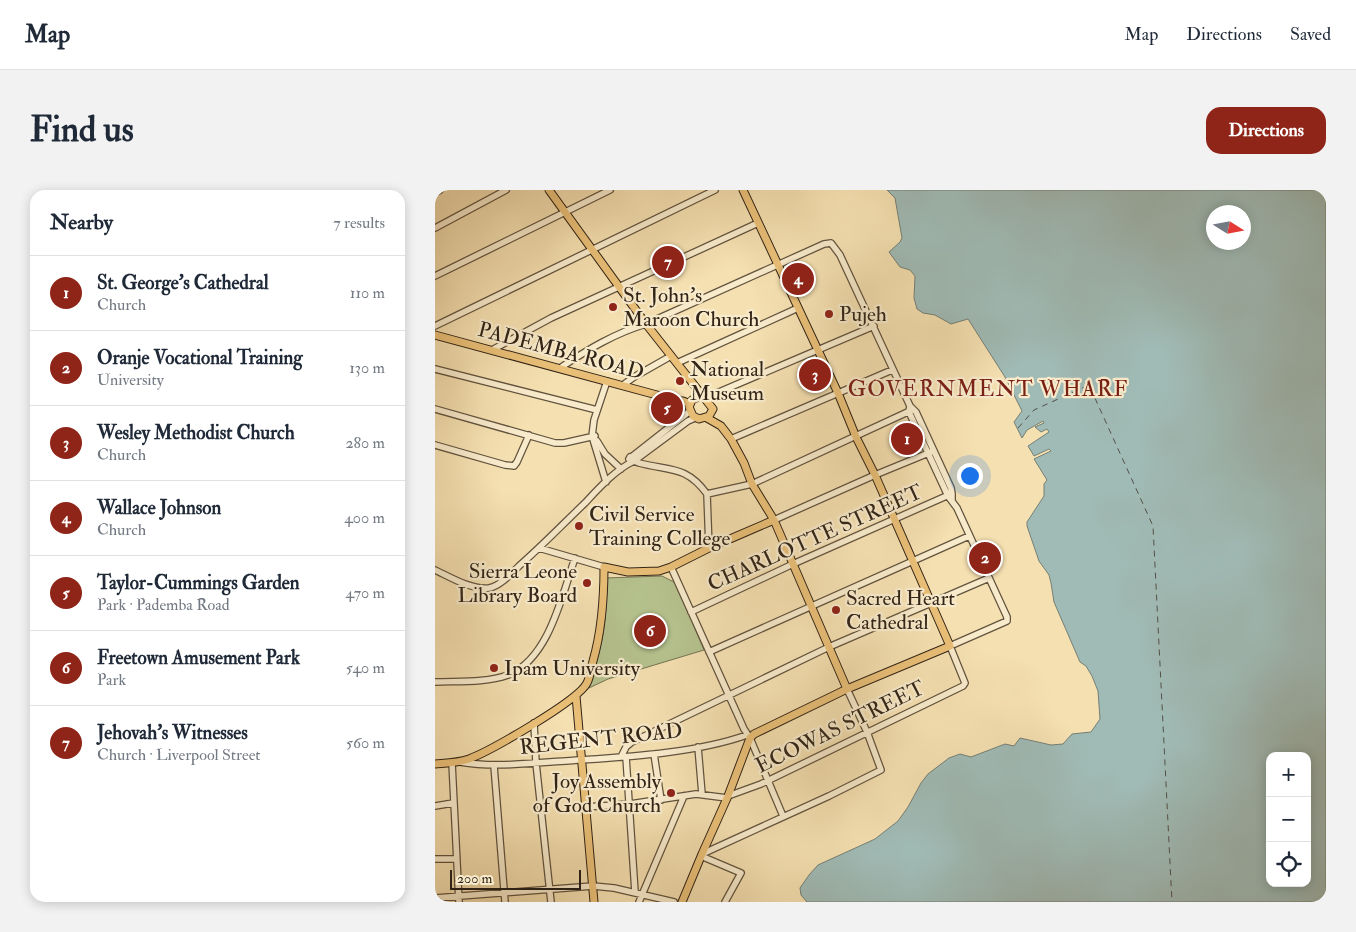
<!DOCTYPE html>
<html lang="en">
<head>
<meta charset="utf-8">
<style>
	body { margin:0; font-family:"IM FELL Double Pica",serif; background:#f2f2f3; color:#1f2937 }
	.controls { position:absolute; right:15px; bottom:15px; display:grid; overflow:hidden; border-radius:10px; box-shadow:0 2px 12px #0003 }
	.controls button { width:45px; height:45px; display:grid; place-items:center; padding:0; border:0; border-bottom:1px solid #e0e1e3; background:#fff; color:#1f2937; font:25px sans-serif }
	.compass { position:absolute; left:771px; top:15px; width:45px; height:45px; border-radius:50%; background:#fff; box-shadow:0 2px 12px #0003; rotate:101deg }
	.scale { position:absolute; left:15px; bottom:12px; width:131px; box-sizing:border-box; padding-left:5px; border:2px solid #312417; border-top:0; font-size:14px; line-height:18px; white-space:nowrap; color:#312417; -webkit-text-stroke:4px #f8ebcc; paint-order:stroke }
	.you { position:absolute; left:534px; top:285px; width:18px; height:18px; margin:-12px; border:4px solid #fff; border-radius:50%; background:#1a73e8; box-shadow:0 0 0 8px #1a73e833 }
	.badge { display:grid; place-items:center; width:32px; height:32px; border-radius:50%; background:#8f2418; color:#fff; font-size:16px; font-weight:700 }
	.pin { position:absolute; translate:-50% -50%; border:2px solid #fff; box-shadow:0 1px 5px #0006 }
	.list { margin:0; padding:0; list-style:none }
	h2 { display:flex; justify-content:space-between; align-items:center; height:65px; margin:0; padding:0 20px; font-size:21px }
	h2 small { font-size:16px; font-weight:400; color:#747a83 }
	.list li { display:grid; grid-template-columns:32px 1fr auto; gap:15px; align-items:center; box-sizing:border-box; height:75px; padding:0 20px; border-top:1px solid #e0e1e3 }
	.list b { display:block; font-size:19px; white-space:nowrap }
	.list p { margin:0; font-size:16px; white-space:nowrap; color:#747a83 }
	.list em { font-size:16px; font-style:normal; color:#747a83 }
	.icon { flex:none; width:28px; height:28px; fill:none; stroke:currentColor; stroke-width:2; stroke-linecap:round; stroke-linejoin:round }
	.map { position:relative; flex:none; width:891px; height:712px; overflow:hidden; border-radius:15px }
	header { display:flex; align-items:center; gap:30px; box-sizing:border-box; height:70px; padding:0 25px; background:#fff; border-bottom:1px solid #e0e1e3 }
	header strong { font-size:24px }
	nav { display:flex; gap:28px; margin-inline-start:auto; font-size:18px }
	.intro { display:flex; align-items:center; justify-content:space-between; box-sizing:border-box; height:120px; padding:0 30px }
	h1 { margin:0; font-size:35px }
	.button { padding:12px 22px; border-radius:15px; background:#8f2418; color:#fff; font-size:18px; font-weight:700 }
	main { display:flex; gap:30px; padding:0 30px }
	aside { flex:1; background:#fff; border-radius:15px; box-shadow:0 2px 12px #0003 }
	.map>svg:first-child { display:block }
	.green { fill:#b6c38f; stroke:#747453 }
	.water { fill:#a0bbb6; stroke:#747f76; fill-rule:evenodd }
	.lines { fill:none; stroke-linecap:round; stroke-linejoin:round }
	.ferry { stroke:#525147; stroke-width:1; stroke-dasharray:6 5; stroke-linecap:butt }
	.minor-casing { stroke:#62533e; stroke-width:8 }
	.major-casing { stroke:#312417; stroke-width:9 }
	.minor { stroke:#f8ebcc; stroke-width:5.5 }
	.major { stroke:#eac078; stroke-width:7 }
	.poi-dot { fill:#8f2418; stroke:#f8ebcc; stroke-width:2 }
	.labels { text-anchor:middle; dominant-baseline:central; stroke-width:4.5; stroke-linejoin:round; paint-order:stroke }
	.poi-label { font-size:21px; fill:#312417; stroke:#f8ebcc; text-anchor:start }
	.street-label { font-size:21px; fill:#312417; stroke:#f8ebcc }
	.neighbourhood-label { font-size:22px; letter-spacing:1px; fill:#7a1f14; stroke:#f8ebcc }
</style>
</head>
<body>
<header>
<strong>Map</strong>
<nav><a>Map</a><a>Directions</a><a>Saved</a></nav>
</header>
<div class="intro"><h1>Find us</h1><a class="button">Directions</a></div>
<main>
<aside>
<h2>Nearby<small>7 results</small></h2>
<ul class="list">
<li><span class="badge">1</span><div><b>St. George's Cathedral</b><p>Church</p></div><em>110 m</em></li>
<li><span class="badge">2</span><div><b>Oranje Vocational Training</b><p>University</p></div><em>130 m</em></li>
<li><span class="badge">3</span><div><b>Wesley Methodist Church</b><p>Church</p></div><em>280 m</em></li>
<li><span class="badge">4</span><div><b>Wallace Johnson</b><p>Church</p></div><em>400 m</em></li>
<li><span class="badge">5</span><div><b>Taylor-Cummings Garden</b><p>Park · Pademba Road</p></div><em>470 m</em></li>
<li><span class="badge">6</span><div><b>Freetown Amusement Park</b><p>Park</p></div><em>540 m</em></li>
<li><span class="badge">7</span><div><b>Jehovah’s Witnesses</b><p>Church · Liverpool Street</p></div><em>560 m</em></li>
</ul>
</aside>
<div class="map">
<svg width="891" height="712" viewBox="0 0 891 712">
	<rect width="100%" height="100%" fill="#f5e0b1"/>
	<filter id="stains"><feTurbulence type="fractalNoise" baseFrequency=".004" numOctaves="4"/><feColorMatrix values="0 0 0 0 .2 0 0 0 0 .09 0 0 0 0 .02 0 0 0 .5 -.17"/></filter>
	<radialGradient id="worn" r=".72"><stop offset=".6" stop-color="#630" stop-opacity="0"/><stop offset="1" stop-color="#630" stop-opacity=".3"/></radialGradient>
	<path class="green" d="M227 386 241 393 269 460 173 489 154 498C166 457 174 431 170 388Z"/>
	<path class="water" d="M452 0H891V712H372L366 705 365 698 374 685 383 675 440 649 463 631 473 617 486 593 493 584 514 568 525 564 536 567 570 554 579 556 585 548 616 555 628 554 637 544 656 542 665 529 663 501 657 486 651 476 645 472 619 412 616 393 614 385 604 371 592 336V332L609 306V294L612 290 599 269 616 261 614 259 599 266 593 256 614 242 612 239 606 242 600 237 609 233 608 231 592 240 587 248 579 232 587 221 570 187 533 129 516 134 500 125 488 123 482 119 479 108 480 86 475 80 465 77 454 62 465 52 467 48 460 8ZM778 22H808V52H778ZM835 566H872V693H835Z"/>
	<g class="lines">
		<path class="ferry" d="M583 238 599 220 654 195 718 336 737 712"/>
		<g class="minor-casing">
			<path id="minor" d="M0 3 5 0
				M0 38 71 0
				M0 86 175 0
				M0 136 280 0
				M57 160 116 128 323 33
				M242 173 363 118
				M125 178C152 160 180 143 211 134L389 54 396 53 405 65 475 216 481 222 516 298 517 304V310
				M0 179 162 220
				M188 195 199 187 236 166
				M270 208 439 136
				M0 219 120 253H129L160 246
				M296 249 457 180
				M162 251 170 264 186 279
				M0 255 70 275 79 276 82 272 94 245
				M195 267 199 271 204 273C234 281 251 275 272 304
				M194 269 255 221
				M171 292 157 246 159 230 172 191
				M272 304 317 294 477 220
				M272 304 274 358
				M339 330 440 285 496 262
				M104 358 169 377
				M236 377 309 539 315 548 348 626
				M0 380C15 387 36 400 54 398 65 396 76 384 84 376 107 356 128 334 150 313 164 298 180 280 199 271L253 231 260 228
				M256 422 358 374 516 304
				M274 462 534 346
				M0 492C23 491 51 493 73 485 114 469 127 405 140 368
				M99 533 101 573 116 712
				M263 557 267 604
				M219 564 226 610
				M186 567 191 557 197 552 394 457 554 388
				M191 567 200 702
				M25 572C60 578 95 573 131 571 188 567 258 564 312 545
				M17 573 24 712
				M59 576 70 712
				M293 606 326 594 528 496 530 493 515 456 572 431V427L522 318 513 306 474 222 475 216
				M0 616 18 613
				M151 617 195 614 261 604 292 608
				M267 664 394 606 446 580 432 542 412 499
				M266 666 306 683 290 712
				M0 669H21
				M0 708 158 696 179 698 239 712
				M204 712 249 606"/>
		</g>
		<g class="major-casing">
			<path id="major" d="M114 0 211 134 267 205
				M0 145 244 211H248L255 214
				M267 205 278 219 274 226 264 229 258 226 254 217 257 210Z
				M272 228 286 236 296 249 309 273 317 294 339 330 412 499
				M141 506 159 712
				M0 574C12 573 22 573 34 569 55 561 143 511 152 493 155 487 156 479 158 471 167 440 169 410 169 377L193 382 224 381 236 377 274 358 339 330
				M247 712 267 664 293 606 315 548 319 544 412 499 515 456 440 285 421 247 403 203 308 0"/>
		</g>
		<use href="#minor" class="minor"/>
		<use href="#major" class="major"/>
	</g>
	<g class="poi-dot">
		<circle cx="178" cy="117" r="5"/>
		<circle cx="394" cy="124" r="5"/>
		<circle cx="245" cy="191" r="5"/>
		<circle cx="144" cy="336" r="5"/>
		<circle cx="152" cy="393" r="5"/>
		<circle cx="401" cy="420" r="5"/>
		<circle cx="59" cy="478" r="5"/>
		<circle cx="236" cy="603" r="5"/>
	</g>
	<g class="labels">
		<g class="poi-label">
			<text x="188" y="105">St. John's<tspan x="188" dy="24">Maroon Church</tspan></text>
			<text x="404" y="124">Pujeh</text>
			<text x="255" y="179">National<tspan x="255" dy="24">Museum</tspan></text>
			<text x="154" y="324">Civil Service<tspan x="154" dy="24">Training College</tspan></text>
			<text x="142" y="381" text-anchor="end">Sierra Leone<tspan x="142" dy="24">Library Board</tspan></text>
			<text x="411" y="408">Sacred Heart<tspan x="411" dy="24">Cathedral</tspan></text>
			<text x="69" y="478">Ipam University</text>
			<text x="226" y="591" text-anchor="end">Joy Assembly<tspan x="226" dy="24">of God Church</tspan></text>
		</g>
		<g class="street-label">
			<text transform="translate(126 161) rotate(15)">PADEMBA ROAD</text>
			<text transform="translate(380 348) rotate(-24)">CHARLOTTE STREET</text>
			<text transform="translate(405 537) rotate(-26)">ECOWAS STREET</text>
			<text transform="translate(166 549) rotate(-6)">REGENT ROAD</text>
		</g>
		<g class="neighbourhood-label">
			<text x="553" y="199">GOVERNMENT WHARF</text>
		</g>
	</g>
	<rect width="100%" height="100%" filter="url(#stains)"/>
	<rect width="100%" height="100%" fill="url(#worn)"/>
</svg>
<div class="controls">
<button>+</button>
<button>−</button>
<button><svg class="icon" aria-label="locate" viewBox="0 0 24 24"><circle cx="12" cy="12" r="6"/><path d="M12 2v4M12 18v4M2 12h4M18 12h4"/></svg></button>
</div>
<svg class="compass" viewBox="-18 -18 36 36"><path d="M0-13l5 13h-10z" fill="#e53935"/><path d="M0 13l5-13h-10z" fill="#747a83"/></svg>
<div class="scale">200 m</div>
<div class="you"></div>
<div class="pin badge" style="left:472px;top:249px">1</div>
<div class="pin badge" style="left:550px;top:368px">2</div>
<div class="pin badge" style="left:380px;top:185px">3</div>
<div class="pin badge" style="left:363px;top:89px">4</div>
<div class="pin badge" style="left:232px;top:218px">5</div>
<div class="pin badge" style="left:215px;top:441px">6</div>
<div class="pin badge" style="left:233px;top:72px">7</div>
</div>
</main>
</body>
</html>
